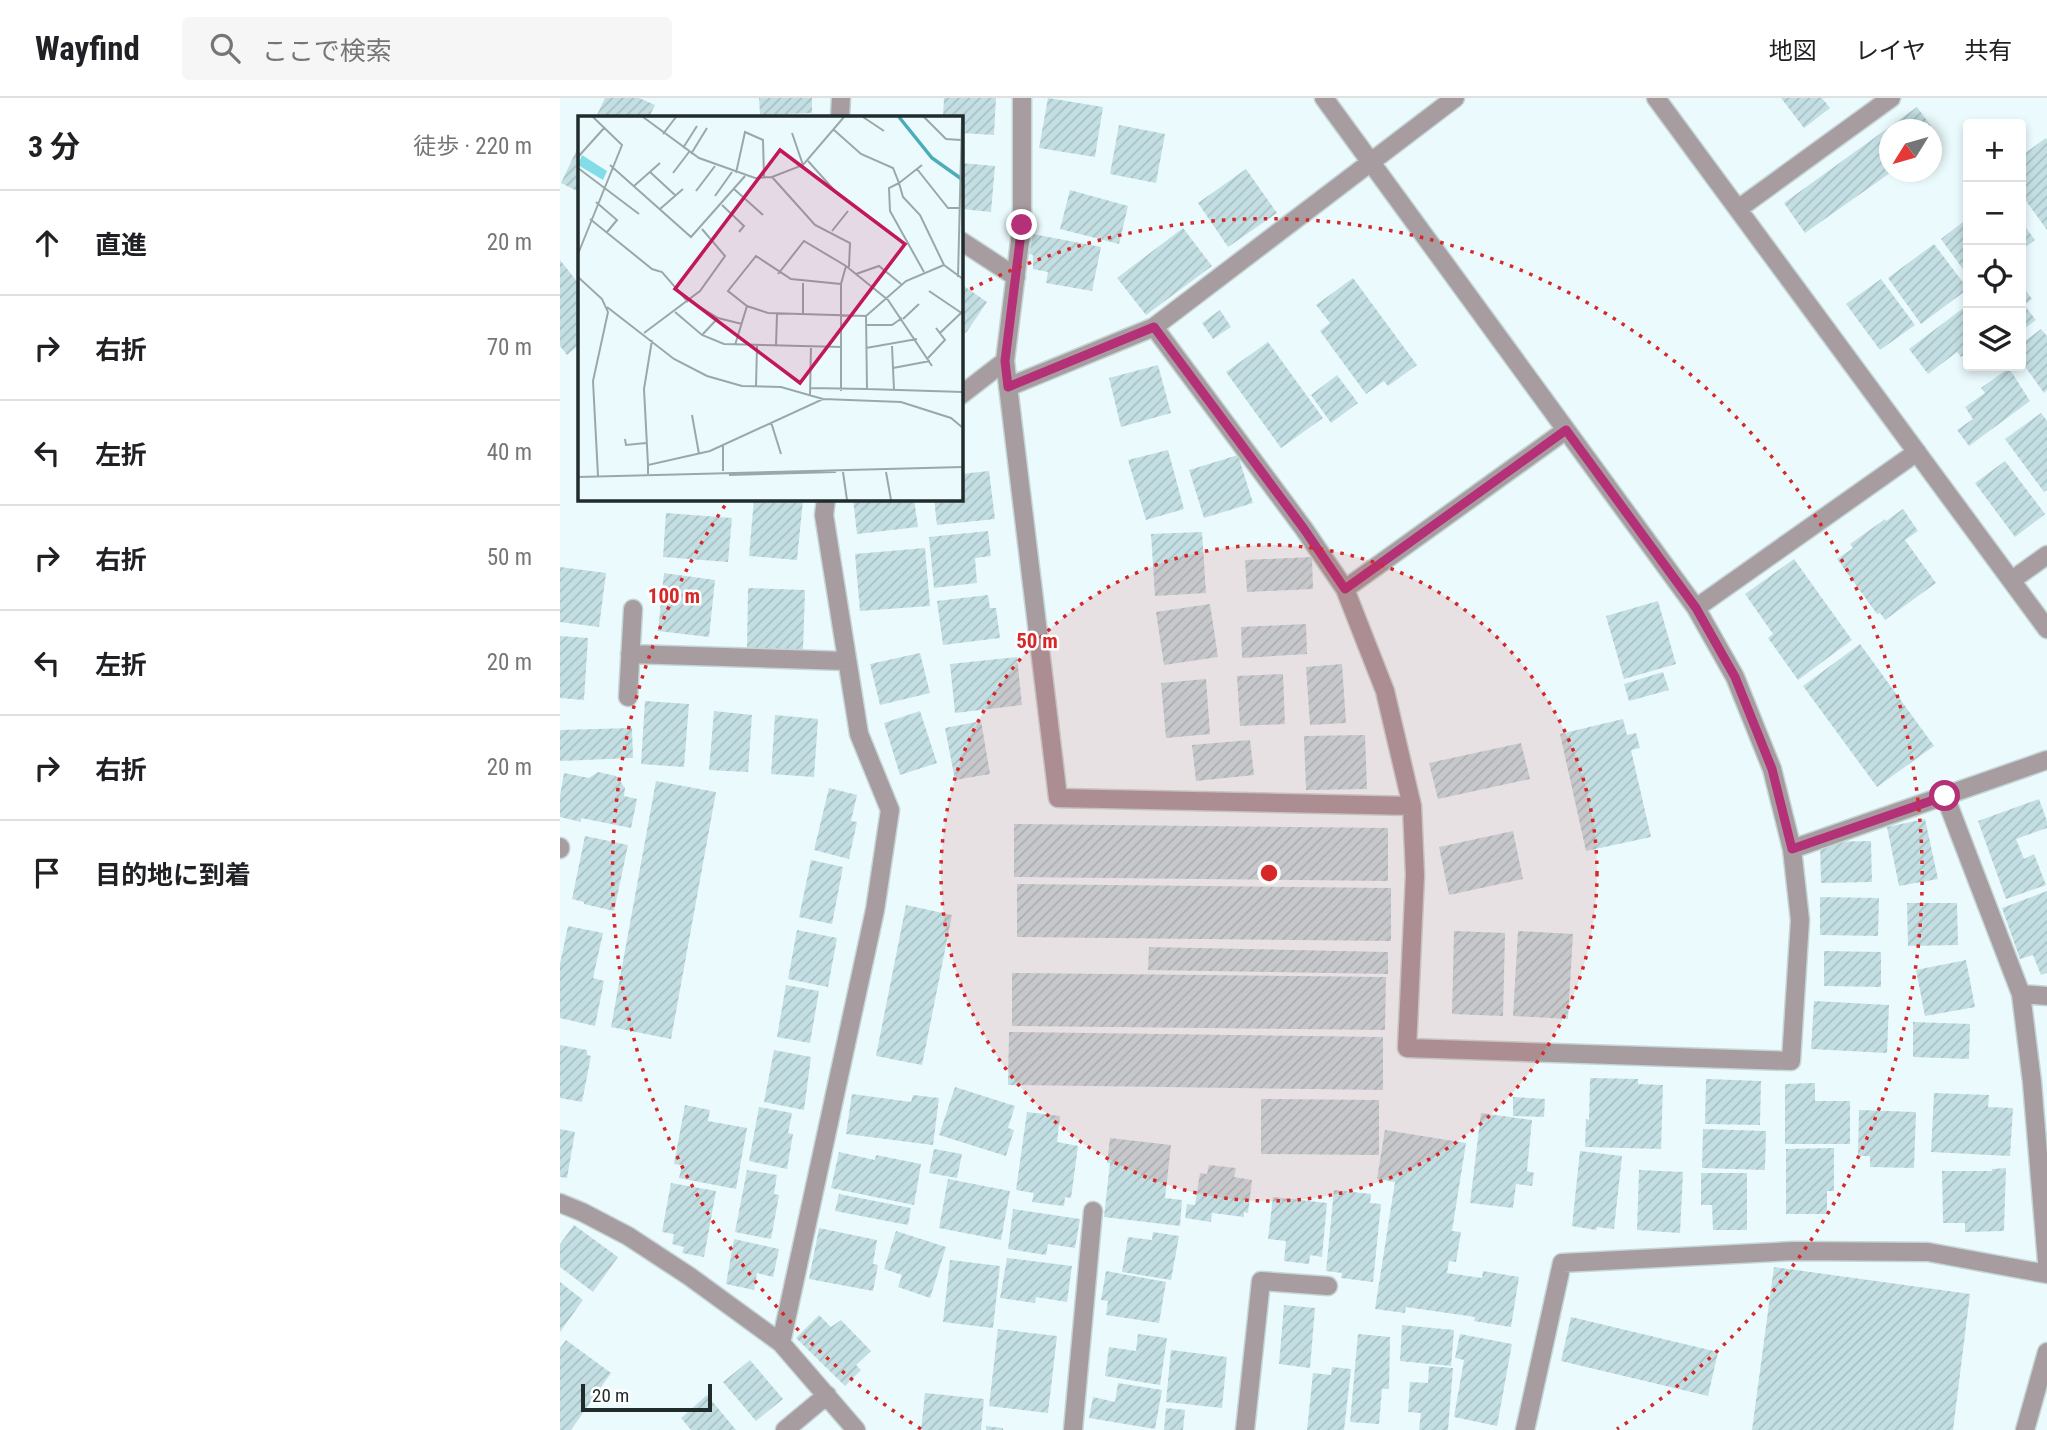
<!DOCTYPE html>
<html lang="ja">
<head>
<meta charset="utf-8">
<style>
	body { margin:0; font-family:"Roboto Condensed","Noto Sans JP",sans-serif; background:#f6f6f6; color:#202124 }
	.controls { position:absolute; right:21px; top:21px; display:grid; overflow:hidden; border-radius:7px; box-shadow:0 4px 10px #0003 }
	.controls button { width:63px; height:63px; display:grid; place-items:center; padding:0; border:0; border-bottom:2px solid #e0e0e0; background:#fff; color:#202124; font:35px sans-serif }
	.compass { position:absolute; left:1319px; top:21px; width:63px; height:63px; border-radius:50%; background:#fff; box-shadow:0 4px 10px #0003; rotate:233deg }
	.scale { position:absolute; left:21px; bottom:18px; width:131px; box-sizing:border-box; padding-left:7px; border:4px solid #202b2c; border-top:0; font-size:19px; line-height:24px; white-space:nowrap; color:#202b2c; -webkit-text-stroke:5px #fff; paint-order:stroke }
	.stop { position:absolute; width:21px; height:21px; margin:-16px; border:5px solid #b43077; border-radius:50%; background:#fff }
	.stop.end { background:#b43077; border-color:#fff; box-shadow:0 2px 7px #0008 }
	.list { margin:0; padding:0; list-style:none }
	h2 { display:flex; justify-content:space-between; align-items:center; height:91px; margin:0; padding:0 28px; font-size:30px }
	h2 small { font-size:23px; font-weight:400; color:#757577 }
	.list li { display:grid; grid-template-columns:46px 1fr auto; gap:21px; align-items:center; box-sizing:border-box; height:105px; padding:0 28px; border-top:2px solid #e0e0e0 }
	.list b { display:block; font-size:26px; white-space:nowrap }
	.list em { font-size:23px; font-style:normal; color:#757577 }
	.icon { flex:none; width:38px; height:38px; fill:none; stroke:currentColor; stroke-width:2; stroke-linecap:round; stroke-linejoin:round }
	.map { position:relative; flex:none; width:1487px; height:1332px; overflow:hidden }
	header { display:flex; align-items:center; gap:42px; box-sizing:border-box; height:98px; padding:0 35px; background:#fff; border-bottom:2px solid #e0e0e0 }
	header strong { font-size:33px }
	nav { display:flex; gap:38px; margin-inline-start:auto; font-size:24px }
	.search { width:490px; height:63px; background:#f6f6f6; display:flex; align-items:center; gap:18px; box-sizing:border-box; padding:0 24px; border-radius:7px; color:#757577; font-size:26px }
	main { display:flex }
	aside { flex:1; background:#fff }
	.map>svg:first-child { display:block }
	.building { fill:url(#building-hatch) }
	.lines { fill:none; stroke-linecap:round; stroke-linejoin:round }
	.minor-casing { stroke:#c6d6d7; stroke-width:21 }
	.minor { stroke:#a79da1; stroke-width:18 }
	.route { stroke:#b43077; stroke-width:9 }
	.ring { fill:none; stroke:#d62828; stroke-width:3.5; stroke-dasharray:3.5 7 }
	.inset-river { fill:none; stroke:#4cadb9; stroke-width:3.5 }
	.inset-road { fill:none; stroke:#9aa8a9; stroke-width:2 }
	.view { fill:#c2185b; fill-opacity:0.15; stroke:#c2185b; stroke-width:3.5 }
	.inset-edge { fill:none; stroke:#202b2c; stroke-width:3.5 }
	.centre { fill:#d62828; stroke:#fff; stroke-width:3.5 }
	.ring-label { font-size:21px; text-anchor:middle; font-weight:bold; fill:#d62828; stroke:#fff; stroke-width:5; stroke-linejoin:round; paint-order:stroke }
</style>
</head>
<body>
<header>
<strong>Wayfind</strong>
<div class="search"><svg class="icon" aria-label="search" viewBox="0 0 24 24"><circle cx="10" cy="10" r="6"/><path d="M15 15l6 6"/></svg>ここで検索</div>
<nav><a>地図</a><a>レイヤ</a><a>共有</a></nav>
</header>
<main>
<aside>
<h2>3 分<small>徒歩 · 220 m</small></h2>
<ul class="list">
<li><svg class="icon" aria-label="ahead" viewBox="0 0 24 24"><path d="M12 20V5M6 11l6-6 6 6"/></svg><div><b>直進</b></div><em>20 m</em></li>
<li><svg class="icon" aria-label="right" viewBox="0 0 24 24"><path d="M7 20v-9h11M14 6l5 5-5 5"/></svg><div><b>右折</b></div><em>70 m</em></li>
<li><svg class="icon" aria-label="left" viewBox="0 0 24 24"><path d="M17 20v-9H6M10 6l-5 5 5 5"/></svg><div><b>左折</b></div><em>40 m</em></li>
<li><svg class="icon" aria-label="right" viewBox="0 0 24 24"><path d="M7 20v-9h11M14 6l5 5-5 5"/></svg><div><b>右折</b></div><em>50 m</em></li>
<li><svg class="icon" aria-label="left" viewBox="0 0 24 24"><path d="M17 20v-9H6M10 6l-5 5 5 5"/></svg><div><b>左折</b></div><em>20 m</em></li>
<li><svg class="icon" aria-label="right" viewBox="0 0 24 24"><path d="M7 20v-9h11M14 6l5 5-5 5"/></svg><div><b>右折</b></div><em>20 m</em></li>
<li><svg class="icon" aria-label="arrive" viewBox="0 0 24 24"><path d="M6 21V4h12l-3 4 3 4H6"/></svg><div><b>目的地に到着</b></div></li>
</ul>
</aside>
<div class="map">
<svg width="1487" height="1332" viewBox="0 0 1487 1332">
	<defs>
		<pattern id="building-hatch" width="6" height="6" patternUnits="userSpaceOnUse" patternTransform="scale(1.75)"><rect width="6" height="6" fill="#c4dfe3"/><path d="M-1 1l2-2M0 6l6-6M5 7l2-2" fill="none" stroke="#a8c0c3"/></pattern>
	</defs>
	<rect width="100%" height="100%" fill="#ebfbfd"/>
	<path class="building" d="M45 0H79L95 7 89 19H36Z
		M199 0H252V15L200 17Z
		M384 0H436L434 37 401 35V19H383Z
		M488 0 543 9 535 59 479 50Z
		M1221 0H1262L1270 10 1244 30Z
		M1357 9 1379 39 1372 45V32H1330V75L1245 135 1224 105Z
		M559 27 605 36 596 85 550 76Z
		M1486 40 1487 42V132L1461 96V58Z
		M19 47V94L1 85Z
		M401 65 435 68 431 114 401 111Z
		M686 71 717 115 668 149 638 105Z
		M510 92 568 108 559 146 500 131Z
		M1408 120V178L1381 141Z
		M1461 123 1475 142 1461 152Z
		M623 130 652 168 586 217 557 180Z
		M473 136 541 149 532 193 486 185 488 174 473 171V157L469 156Z
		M1374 146 1408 191 1361 226 1328 180Z
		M0 162 19 186V247L7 257 0 248Z
		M793 180 857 267 828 288 824 283 806 296 760 233 770 225 756 207Z
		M1321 181 1355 227 1320 252 1286 206Z
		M401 186 427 204 406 235 401 231Z
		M1461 186 1472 201 1464 207 1476 222 1461 233Z
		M1406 208 1408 211V254L1401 259 1397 254 1368 276 1349 251Z
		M660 212 671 229 653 241 642 225Z
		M1481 231 1487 238V292L1484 295 1461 263V246Z
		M708 244 763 320 721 350 666 274Z
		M598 267 611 315 561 329 549 280Z
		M1449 270 1470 303 1409 348 1397 332 1413 321 1405 309 1425 295 1421 290Z
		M777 277 798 305 771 325 751 297Z
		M1481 315 1487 323V392L1484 394 1445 341Z
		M608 352 624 411 586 422 568 362Z
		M678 357 693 405 644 420 629 372Z
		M1445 363 1485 416 1455 439 1415 385Z
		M429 373 435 421 377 427 374 401H401V376Z
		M194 401 243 402 237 462 189 458Z
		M293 401H354L358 429 297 436Z
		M1343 411 1358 433 1345 442 1376 485 1325 522 1320 515 1317 516 1277 461 1293 450 1290 446 1325 421 1326 423Z
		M106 415 172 420 168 464 103 459Z
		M428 433 431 458 415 460 417 485 374 490 369 439Z
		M642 434 646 495 595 498 591 436Z
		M365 450 370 508 300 513 295 456Z
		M752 459 753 491 687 494 685 462Z
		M1234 461 1292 542 1238 582 1208 540 1213 536 1185 496Z
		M0 469 46 475 39 529 0 524Z
		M104 475 155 482 149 539 98 533Z
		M188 490 245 492 243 553 187 551Z
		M428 497 430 510H436L440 540 383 547 377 503Z
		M1098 503 1116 566 1064 581 1046 518Z
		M650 506 658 559 604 567 596 514Z
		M746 526 747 556 682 560 681 529Z
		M0 538 28 540 24 602 0 600Z
		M1300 546 1374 648 1317 689 1243 588Z
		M360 555 370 595 320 607 310 566Z
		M457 559 462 607 395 615 390 566Z
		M782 566 786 625 750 627 746 569Z
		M1103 574 1109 592 1069 603 1064 586Z
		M723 576 725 626 680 628 677 578Z
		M646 581 650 636 606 640 601 585Z
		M85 603 129 606 124 669 81 666Z
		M154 613 192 617 188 674 149 672Z
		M360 613 377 665 340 677 324 625Z
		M215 617 258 621 254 679 211 676Z
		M1063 621 1067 637 1076 635 1080 650 1071 652 1091 739 1026 753 1000 636Z
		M421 623 430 676 395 682 385 630Z
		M72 630 73 660 0 663V632Z
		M805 637 807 691 746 692 744 638Z
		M690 642 694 677 636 683 632 647Z
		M961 645 970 681 878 701 869 665Z
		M38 674 56 678 65 690 64 698 77 701 71 730 21 720V724L0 719V698L4 675 29 680Z
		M96 683 156 694 111 941 51 929Z
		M269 690 297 697 291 723 297 724 289 761 254 752Z
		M1479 701 1487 723V730L1456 741 1464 761 1474 756 1486 787 1446 801 1418 723Z
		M1365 721 1378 781 1339 788 1327 729Z
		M454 726 828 730V783L454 779Z
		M953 733 963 781 889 797 879 749Z
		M25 738 68 747 54 813 24 806V804L12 801Z
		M1311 743 1312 784 1261 785 1260 744Z
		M251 762 283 769 272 826 239 819Z
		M457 786 831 790V843L457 839Z
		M1487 793V875L1481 877 1473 857 1460 861 1442 810Z
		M1260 799 1319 800 1318 838 1260 837Z
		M1347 805H1397L1398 847 1348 848Z
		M346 807 392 817 362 967 316 958Z
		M8 828 43 835 33 880 44 883 35 928 0 920V866Z
		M237 832 277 840 268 889 228 881Z
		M894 833 945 835 943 918 892 916Z
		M958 833 1013 836 1008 921 953 918Z
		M589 849 828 854V876L588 872Z
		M1264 853 1321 854V889L1264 888Z
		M1406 862 1415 909 1365 918 1356 872Z
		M452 875 826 879 825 932 452 928Z
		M226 887 259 893 250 945 217 939Z
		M1254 903 1329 907 1327 955 1251 951Z
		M1353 924 1410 926 1409 961 1353 959Z
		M449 934 823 939V992L448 987Z
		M0 947 27 952V957L31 958 22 1004 0 1000Z
		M214 952 251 959 244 1012 204 1004Z
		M1030 980 1078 981V986L1103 987 1101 1051 1025 1049 1026 1021 1029 1022Z
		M1146 981 1201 983 1200 1027 1145 1026Z
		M1255 985V1003H1290V1046H1225V986Z
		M395 989 455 1008 448 1030 454 1032 446 1058 379 1037Z
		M1374 995 1429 997 1428 1009 1453 1010 1450 1058 1371 1054Z
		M292 996 351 1004 353 997 379 1000 373 1047 286 1036Z
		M953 999 985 1001 984 1019 953 1018Z
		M701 1001 819 1002V1057L701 1056Z
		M125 1007 150 1012 148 1023 187 1030 176 1091 119 1080 122 1067 114 1066Z
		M199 1009 232 1015 228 1035 233 1036 227 1071 189 1063Z
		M1299 1012 1356 1014 1354 1070 1310 1069V1058H1298Z
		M467 1014 500 1018 497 1044 518 1048 511 1100 505 1099 504 1108 472 1104 474 1095 456 1092Z
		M921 1015 972 1022 967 1073 974 1075 972 1088 956 1086 953 1110 910 1105Z
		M0 1031 15 1034 7 1080 0 1079Z
		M1143 1031 1206 1033 1205 1072 1142 1070Z
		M825 1032 906 1045 892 1133 901 1134 896 1164 889 1163 887 1175 922 1180 923 1173 959 1179 951 1229 914 1223 915 1219 846 1209 845 1215 815 1211 835 1084 817 1081Z
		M550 1040 611 1047 605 1100 622 1102 620 1128 544 1119 550 1065H547Z
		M1274 1050V1093H1267V1116H1226V1051Z
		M374 1051 402 1056 397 1080 369 1075Z
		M1020 1053 1062 1058 1054 1131 1037 1129 1036 1132 1012 1128Z
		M279 1054 315 1062 316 1057 361 1066 354 1107 271 1090Z
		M649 1067 676 1070 674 1079 692 1082 688 1115 684 1114V1119L652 1115 651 1124 625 1120 627 1106 635 1107 640 1075 647 1076Z
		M1446 1070 1444 1133 1405 1134V1125H1383L1382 1073H1432V1071Z
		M187 1072 217 1077 214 1096 219 1097 211 1141 175 1134Z
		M1079 1072 1123 1074 1120 1135 1077 1132Z
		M1141 1075H1187V1132H1153L1152 1107H1141Z
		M388 1081 450 1093 441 1142 379 1130Z
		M111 1085 156 1093 144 1159 122 1155 124 1149 112 1146 114 1136 102 1134Z
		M774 1092 811 1096 810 1105 821 1106 813 1184 781 1180 782 1175 766 1173Z
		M279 1096 351 1110 348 1127 275 1113Z
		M713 1099 767 1105 762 1159 750 1157 749 1166 724 1163 726 1143 708 1141Z
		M453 1111 520 1121 515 1150 488 1146 486 1157 448 1151Z
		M14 1127 58 1159 33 1194 0 1169V1146Z
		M259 1130 317 1142 313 1166 318 1167 313 1193 249 1181Z
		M336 1133 386 1149 370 1200 338 1189 342 1177 324 1171Z
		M593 1134 619 1138 611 1182 562 1174 568 1139 592 1142Z
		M174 1141 219 1151 213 1179 197 1175 194 1192 166 1186Z
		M447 1160 512 1168 507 1204 476 1199 475 1205 440 1200Z
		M390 1162 440 1168 433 1230 383 1224Z
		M1214 1169 1410 1196 1393 1332H1192Z
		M546 1173 606 1184 599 1225 546 1217 548 1203 541 1202Z
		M0 1184 23 1202 0 1234Z
		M724 1207 755 1210 750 1270 719 1266Z
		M259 1217 271 1229 281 1222 311 1253 296 1267 301 1272 285 1288 236 1240Z
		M1011 1219 1158 1254 1148 1298 1001 1263Z
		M842 1227 894 1232 891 1268 840 1263Z
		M438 1231 497 1238 488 1315 429 1308Z
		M578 1236 607 1240 600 1287 545 1278 549 1249 576 1253Z
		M798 1236 830 1239 829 1291H822L819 1326 790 1324Z
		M900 1236 952 1246 937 1328 894 1319 904 1262 895 1260Z
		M6 1242 51 1275 11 1332H0V1250Z
		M611 1252 667 1259 662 1310 606 1304Z
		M190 1262 223 1301 196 1323 163 1284Z
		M869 1268 893 1270 888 1332H859L861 1315 848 1314 850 1284 868 1285Z
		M772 1269 791 1271 784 1332H747L753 1275 771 1277Z
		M558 1285 602 1292 595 1331 529 1320 533 1299 555 1304Z
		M365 1295 424 1301 421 1332H361Z
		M147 1297 176 1332H131L121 1320Z
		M606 1310 625 1312 623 1332H604Z
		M426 1328 443 1330V1332H426Z"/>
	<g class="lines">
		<g class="minor-casing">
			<path id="minor" d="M462 0V127L445 263 498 700 852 708
				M1096 0 1487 531
				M280 19 281 0
				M1178 111 1331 0
				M401 143 456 179
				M594 229 744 431 785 491 825 593 852 708 855 777 847 950 1231 963 1240 822 1232 751 1212 671 1175 579 1136 510 764 0
				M448 289 594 229 895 0
				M401 297 445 263
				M1452 482 1487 457
				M785 491 1006 332
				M1136 510 1357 354
				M70 556 285 563
				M68 599 73 511
				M1385 698 1461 896 1472 984 1487 1164
				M0 751V749
				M1232 751 1487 662
				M1461 896 1487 898
				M0 1105 22 1114 68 1138 129 1178 221 1245 296 1332
				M221 1245 315 812 330 712 299 636 264 417 266 401
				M225 1332 267 1297
				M513 1332 533 1113
				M685 1332 701 1183 768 1188
				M965 1332 1002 1165 1234 1153 1368 1154 1487 1176
				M1465 1332 1487 1254"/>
		</g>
		<use href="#minor" class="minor"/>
	</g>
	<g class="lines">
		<path class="route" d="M462 127 445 263 448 289 594 229 744 431 785 491 1006 332 1136 510 1175 579 1212 671 1232 751 1385 698"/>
	</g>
	<circle cx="709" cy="775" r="328" fill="#d62828" fill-opacity=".12"/>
	<g class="ring">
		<circle cx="709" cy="775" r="328"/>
		<path d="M361 1331A656 656 0 0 1 168 403M401 196A656 656 0 0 1 1057 1331"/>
	</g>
	<g transform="translate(18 18)">
		<rect width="385" height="385" fill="#ebfbfd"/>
		<path d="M4 39 29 55 25 64 0 49Z" fill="#82dde9"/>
		<path class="inset-river" d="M321 1 354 42 385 64"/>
		<path class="inset-road" d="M65 1 121 42 177 62 194 61 225 49 266 1M285 1 306 15M346 1 368 23 383 24M256 14 283 38 315 52 321 67 311 72 312 95 346 156M214 17 225 49M85 18 98 1M105 32 119 10M113 38 129 12M0 41 27 11M230 45 257 75M32 49 113 121 167 60M344 49 321 67 325 81 342 99 366 149 385 163M0 52 61 98M339 53 370 92H381M72 56 98 80M95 57 111 36M158 57 167 16 185 24 186 61M194 61 237 109 272 127 271 151M56 70 82 47M156 73 185 99M118 75 137 50M137 80 154 56M18 86 39 104 29 116M144 89 166 110 161 116M82 93 105 73M12 103 74 153 84 156 110 186M254 115 270 95M0 138 44 29 15 1M200 158 226 125 268 150 310 184 354 250M278 158 301 150 323 168M0 161 24 183 30 196 15 265 20 360M380 161 384 1M351 175 385 198M111 184 140 202 164 208M29 191 96 243 129 260 164 270 203 271 245 283M97 196 124 219 146 228 264 231M225 199V167M288 200 328 165 366 149M325 203 341 188M288 209H314L324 202M66 217 122 175 147 140 124 113M362 217 384 196M124 219 140 202M157 229 169 190M198 230 199 198M314 230 316 274M288 232 339 223M350 242 367 224 358 212M315 252 352 245M178 270 179 230M232 272 289 273 288 200 190 197 169 190 150 175 178 140 213 163 263 168M289 273 385 276M263 275V168L268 150M232 280 233 230M114 299 121 338M193 306 203 338M47 323 48 329 68 327M145 329V355M70 349 66 273 74 224M265 356 269 384M308 356 313 384M70 358V349L132 335 245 283 323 286 373 302 385 312M151 359 258 356M0 361 385 351"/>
		<path class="view" d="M202 34 327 128 222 267 97 173Z"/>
		<rect width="385" height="385" class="inset-edge"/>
	</g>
	<circle cx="709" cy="775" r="10" class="centre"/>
	<g class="ring-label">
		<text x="114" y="505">100 m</text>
		<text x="477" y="550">50 m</text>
	</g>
</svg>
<div class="controls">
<button>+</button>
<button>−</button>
<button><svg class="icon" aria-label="locate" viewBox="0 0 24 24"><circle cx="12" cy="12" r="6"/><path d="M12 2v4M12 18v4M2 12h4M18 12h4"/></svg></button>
<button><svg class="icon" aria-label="layers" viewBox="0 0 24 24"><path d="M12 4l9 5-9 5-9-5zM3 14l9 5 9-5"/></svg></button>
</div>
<svg class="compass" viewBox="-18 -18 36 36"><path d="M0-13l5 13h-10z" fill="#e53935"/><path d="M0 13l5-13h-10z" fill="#757577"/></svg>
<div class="scale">20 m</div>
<div class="stop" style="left:1385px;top:698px"></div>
<div class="stop end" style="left:462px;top:127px"></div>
</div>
</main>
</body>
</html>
